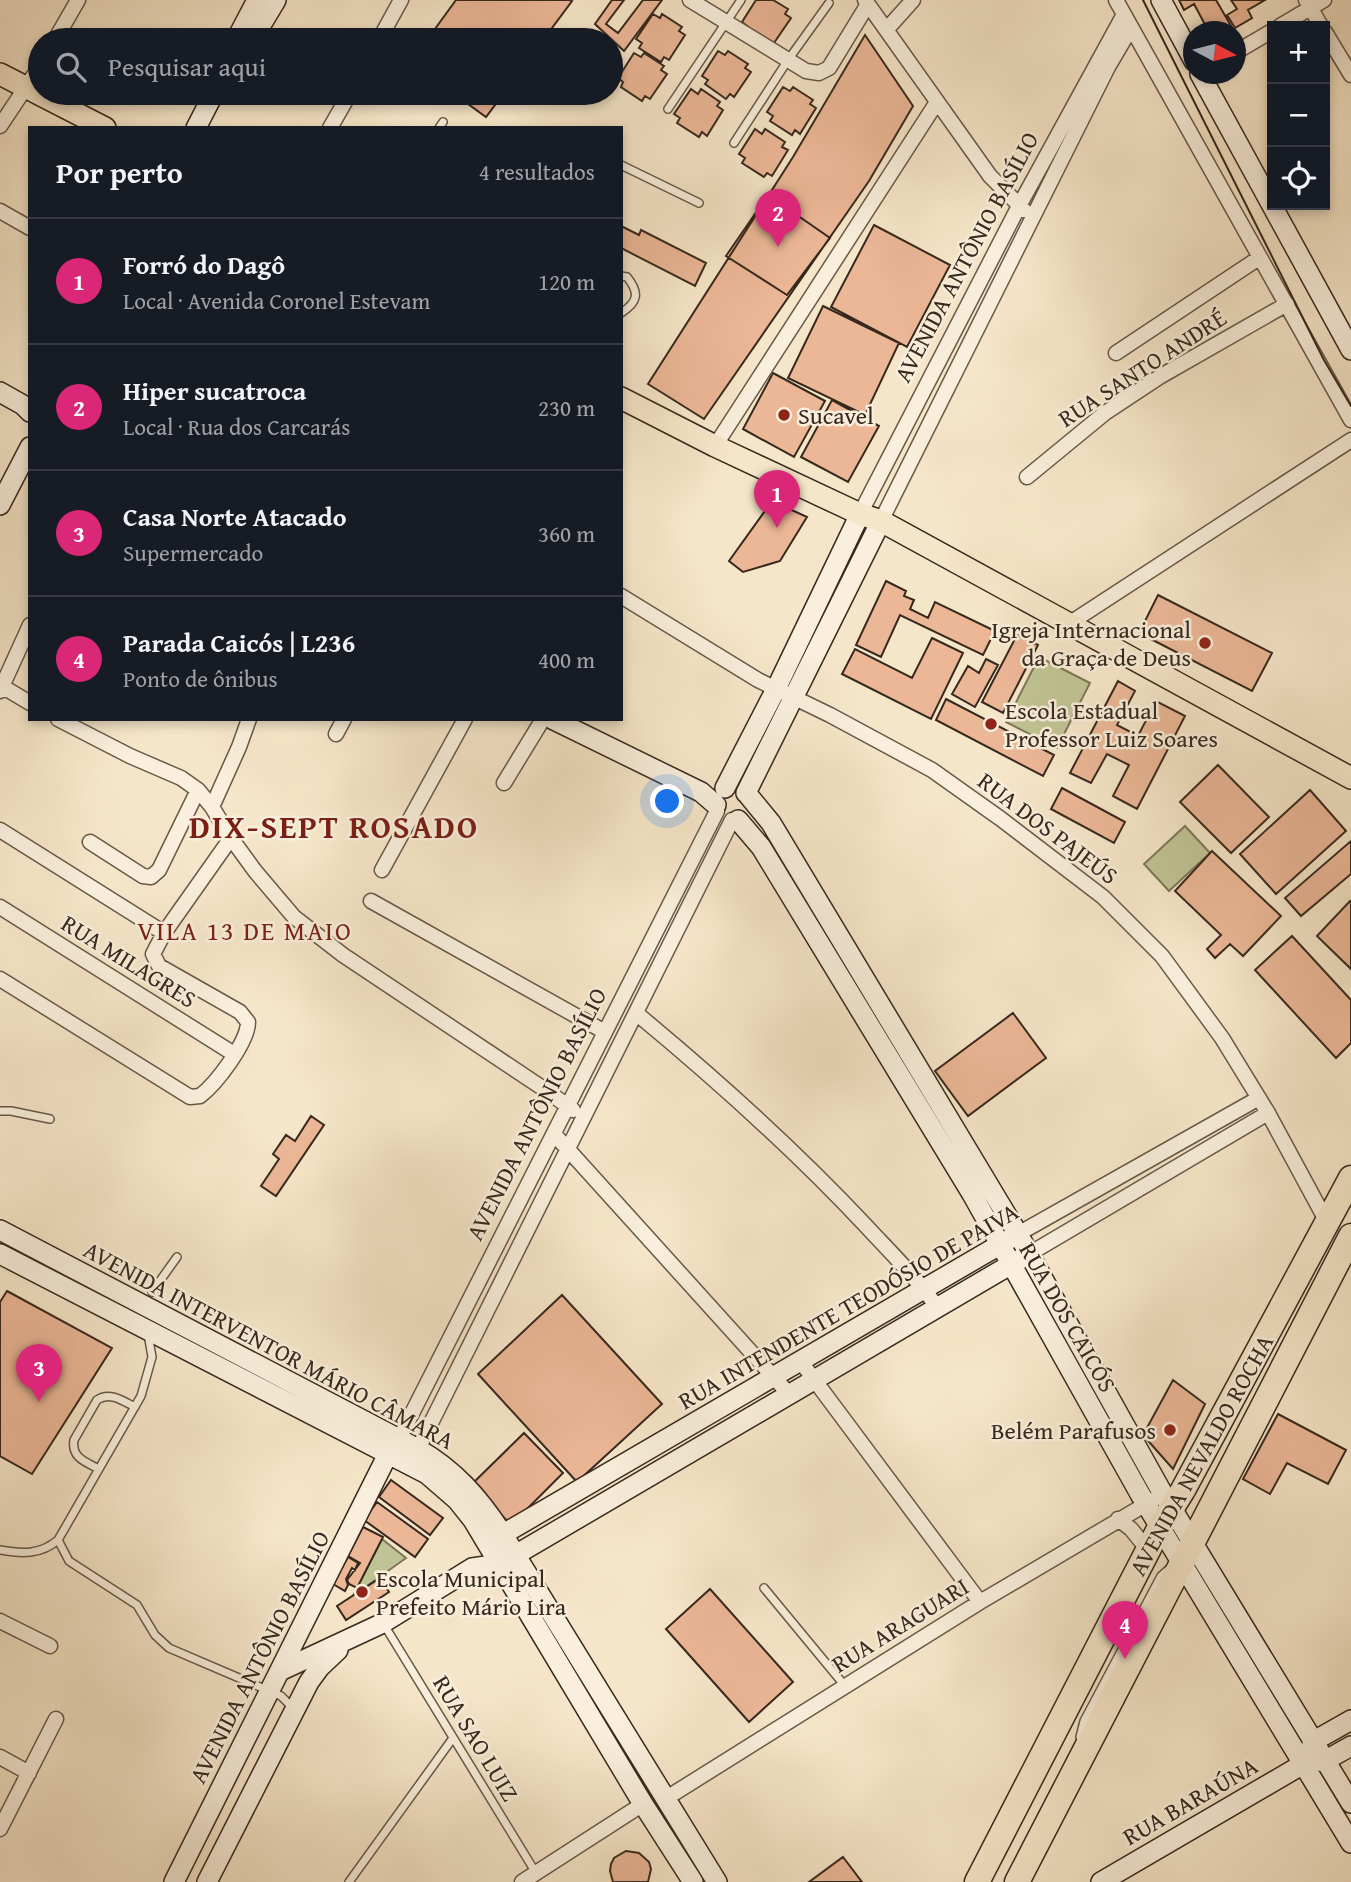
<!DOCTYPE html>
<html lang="pt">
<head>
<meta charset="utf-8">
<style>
	body { margin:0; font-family:"Gentium Book Plus",serif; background:#20242c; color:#f1f3f6 }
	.controls { position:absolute; right:21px; top:21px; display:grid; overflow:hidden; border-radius:0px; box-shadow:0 4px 10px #0003 }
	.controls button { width:63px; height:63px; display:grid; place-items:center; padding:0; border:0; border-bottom:2px solid #363941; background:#171b24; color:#f1f3f6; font:35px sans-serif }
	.compass { position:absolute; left:1183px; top:21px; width:63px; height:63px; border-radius:50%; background:#171b24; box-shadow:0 4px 10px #0003; rotate:97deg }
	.you { position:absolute; left:668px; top:802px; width:24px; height:24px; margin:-18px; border:5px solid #fff; border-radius:50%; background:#1a73e8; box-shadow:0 0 0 10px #1a73e833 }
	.badge { display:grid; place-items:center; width:46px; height:46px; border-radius:50%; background:#db2777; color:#fff; font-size:23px; font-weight:700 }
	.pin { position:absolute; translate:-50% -58px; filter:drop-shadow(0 2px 4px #0008) }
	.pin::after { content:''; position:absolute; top:37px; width:24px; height:21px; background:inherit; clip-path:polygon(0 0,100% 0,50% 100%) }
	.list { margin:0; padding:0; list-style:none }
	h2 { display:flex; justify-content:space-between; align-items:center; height:91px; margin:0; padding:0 28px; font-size:30px }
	h2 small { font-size:23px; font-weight:400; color:#9ea1a6 }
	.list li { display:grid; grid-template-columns:46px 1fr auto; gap:21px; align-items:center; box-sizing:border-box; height:126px; padding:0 28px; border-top:2px solid #363941 }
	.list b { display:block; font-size:26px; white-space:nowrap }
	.list p { margin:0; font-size:23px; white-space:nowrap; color:#9ea1a6 }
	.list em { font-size:23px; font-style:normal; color:#9ea1a6 }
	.icon { flex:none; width:38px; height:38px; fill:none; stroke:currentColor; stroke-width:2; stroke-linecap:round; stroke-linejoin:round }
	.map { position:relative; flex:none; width:1351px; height:1882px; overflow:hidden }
	.search { position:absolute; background:#171b24; box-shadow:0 4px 10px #0003; left:28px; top:28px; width:595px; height:77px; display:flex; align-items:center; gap:18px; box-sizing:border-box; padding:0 24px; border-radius:38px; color:#9ea1a6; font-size:26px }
	.panel { position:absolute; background:#171b24; box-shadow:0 4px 10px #0003; left:28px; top:126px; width:595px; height:595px; border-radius:0px }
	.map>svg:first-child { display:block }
	.green { fill:#c0c494; stroke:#7c7658; stroke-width:2 }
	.building { fill:#ecb797; stroke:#37281d; stroke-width:2 }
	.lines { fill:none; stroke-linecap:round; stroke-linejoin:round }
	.lane-casing { stroke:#675848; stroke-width:10 }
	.street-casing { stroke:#675848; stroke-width:17 }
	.secondary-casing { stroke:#37281d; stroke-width:22 }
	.primary-casing { stroke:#37281d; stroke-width:24 }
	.highway-casing { stroke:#37281d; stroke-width:27 }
	.lane { stroke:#f9efdc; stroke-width:7 }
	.street { stroke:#f9efdc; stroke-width:14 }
	.secondary { stroke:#f9efdc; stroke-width:19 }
	.primary { stroke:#f6e6c9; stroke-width:21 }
	.highway { stroke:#f6e6c9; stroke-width:24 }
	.tram { stroke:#37281d; stroke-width:2 }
	.poi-dot { fill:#8f2418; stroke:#f9efdc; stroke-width:2.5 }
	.labels { text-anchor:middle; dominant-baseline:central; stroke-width:5; stroke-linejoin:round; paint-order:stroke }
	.street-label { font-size:24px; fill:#37281d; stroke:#f9efdc }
	.poi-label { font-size:24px; fill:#37281d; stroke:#f9efdc; text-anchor:start }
	.neighbourhood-label { font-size:26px; letter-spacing:2px; fill:#7a1f14; stroke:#f9efdc }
	.district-label { font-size:32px; font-weight:bold; letter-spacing:2px; fill:#7a1f14; stroke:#f9efdc }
</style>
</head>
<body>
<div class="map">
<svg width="1351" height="1882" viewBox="0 0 1351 1882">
	<rect width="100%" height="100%" fill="#f6e6c9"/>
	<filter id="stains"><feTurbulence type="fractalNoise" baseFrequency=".00286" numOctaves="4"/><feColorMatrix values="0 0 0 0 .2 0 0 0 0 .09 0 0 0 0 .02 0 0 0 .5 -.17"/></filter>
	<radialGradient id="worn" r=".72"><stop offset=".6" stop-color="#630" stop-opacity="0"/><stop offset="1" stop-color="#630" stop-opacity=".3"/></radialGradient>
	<path class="green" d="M1039 657 1090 683 1057 748 1006 722Z
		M1185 826 1210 853 1169 891 1144 864Z
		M382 1539 406 1558 353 1596Z"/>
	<path class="building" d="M456 0H570L572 1 543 40H427Z
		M612 0H624L606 24 618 33 643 0H662L624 51 595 24Z
		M756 0H773L788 9 785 14 791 18 774 43 769 40 766 45 744 30 747 26 742 22Z
		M1179 0H1216L1234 31 1209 32 1194 4 1184 10Z
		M1231 0H1265L1248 10 1252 18 1235 28 1227 15 1237 9Z
		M653 14 660 18 662 14 682 27 679 31 685 35 669 60 664 57 661 62 639 48 642 43 636 39Z
		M865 35 913 106 869 181 704 419 648 384 793 157Z
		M718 51 725 55 728 51 748 64 745 68 751 72 734 97 730 94 726 99 705 84 708 80 702 76Z
		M634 53 641 57 644 53 664 66 661 70 667 74 650 99 645 96 642 101 621 87 623 82 618 78Z
		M783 87 790 91 793 87 813 100 810 104 816 108 800 134 795 130 792 135 770 121 773 116 767 112Z
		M691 89 698 94 701 89 720 102 717 106 723 110 707 136 702 132 699 137 677 123 680 118 674 114Z
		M453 93H504L486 117Z
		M755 129 762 134 765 129 785 142 782 147 788 150 772 176 767 173 764 177 742 163 745 158 739 154Z
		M768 195 830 238 787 295 726 256Z
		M874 225 950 265 907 347 831 307Z
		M621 226 639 235 641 230 706 263 695 286 621 248Z
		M823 306 899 343 865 415 788 378Z
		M773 373 825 401 794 457 743 429Z
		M832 400 879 426 848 482 801 457Z
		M772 501 807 517 780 561 743 572 729 561Z
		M886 581 906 591 904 596 914 600 910 609 928 618 935 602 995 631 983 655 900 615 881 657 856 645Z
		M1158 595 1272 653 1252 691 1139 633Z
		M1017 635 1038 645 1003 713 982 702Z
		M932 638 963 653 931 719 842 674 855 649 912 678Z
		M986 659 998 665 975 707 952 694 968 666 979 673Z
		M1118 681 1135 691 1117 725 1138 736 1156 701 1185 716 1137 809 1113 796 1129 765 1107 754 1091 783 1070 773Z
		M946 699 1054 755 1043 776 936 720Z
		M1218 765 1269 817 1231 853 1180 802Z
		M1062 788 1125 822 1114 843 1051 809Z
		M1310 790 1346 831 1276 894 1240 854Z
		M1351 841V874L1301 916 1285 898Z
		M1212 851 1281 916 1243 956 1230 944 1215 958 1207 949 1221 935 1175 891Z
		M1350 901 1351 903V969L1317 936Z
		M1292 936 1351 1000V1043L1336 1058 1255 970Z
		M1013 1013 1046 1058 968 1116 935 1071Z
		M311 1116 324 1125 276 1196 261 1186 279 1159 273 1154 286 1135 295 1141Z
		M7 1291 112 1348 32 1474 0 1456V1302Z
		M562 1295 662 1404 577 1482 478 1374Z
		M1173 1380 1205 1404 1173 1469 1143 1435Z
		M1278 1414 1346 1450 1328 1484 1287 1463 1270 1494 1243 1479Z
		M524 1433 563 1473 511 1525 472 1484Z
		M391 1480 443 1518 430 1535 379 1497Z
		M377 1502 428 1539 415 1557 364 1520Z
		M363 1527 383 1537 357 1588 349 1584 347 1580 360 1563 348 1556Z
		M348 1557 358 1563 355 1570 352 1568 346 1579 348 1585 345 1591 333 1584Z
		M380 1578 389 1592 346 1620 337 1606Z
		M710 1589 793 1682 749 1722 666 1629Z
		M626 1851 639 1853 649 1862 651 1869 648 1882H613L610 1871 611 1864 614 1858Z
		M843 1857 862 1882H809Z"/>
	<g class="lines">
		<g class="lane-casing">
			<path id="lane" d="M668 109 741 0
				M439 128 443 122
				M734 143 788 60 829 3
				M621 165 699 203
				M621 276 627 277C640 293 638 302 621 313
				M0 1111H11L50 1119
				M152 1292 177 1257
				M99 1469C86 1462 71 1458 74 1440L97 1400C110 1391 123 1401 135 1407
				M58 1540 69 1561 137 1605 155 1635 169 1648 281 1696 292 1707
				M0 1550C22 1554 40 1555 58 1540L141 1396 152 1357 148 1334
				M764 1588 845 1686
				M383 1623 536 1873
				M1080 1737 1084 1721 1161 1576 1171 1567
				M349 1882 453 1738"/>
		</g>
		<g class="street-casing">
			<path id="street" d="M690 0 806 71 819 73 829 68 868 4
				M865 0 990 176 1024 210
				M1116 0 1351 420
				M1306 0 1321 26
				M1280 26 1324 0
				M887 29 913 0
				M1325 32 1351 75
				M55 40 78 0
				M379 40 401 0
				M1236 52 1272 31
				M0 126 40 66
				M330 128 350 93
				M0 211 30 228
				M1116 353 1259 258
				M715 446 937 102
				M1027 477 1105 413 1161 376 1287 304
				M860 514 1019 206 1123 16
				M881 521 1108 67 1131 28
				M621 596 758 680 830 715 932 770 1001 819 1103 897 1162 956 1222 1038 1268 1113 1328 1224
				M1067 625 1351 440
				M0 685 30 703
				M0 691 30 625
				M58 719 130 756 181 778 198 790 212 807 231 838 255 871 294 917 343 955 547 1091 573 1110
				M336 734 344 719
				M504 783 543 719
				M212 807 239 747 249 719
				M0 830 164 933
				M90 842 143 876 151 877 159 870 198 790
				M382 870 465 719
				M371 901 605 1032
				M0 907 234 1054
				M0 979 190 1097 200 1096C216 1084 248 1042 248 1022L240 1012 159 966 153 954 164 933 231 838
				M636 1013C717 1080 795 1150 867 1227 891 1253 917 1278 937 1307
				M554 1134 789 1394
				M1018 1234 1259 1098
				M1029 1254 1268 1113
				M801 1362 980 1602
				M399 1439 717 811
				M418 1449 732 820
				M1118 1519 1131 1529 1148 1550
				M0 1621 50 1646
				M0 1757 29 1773
				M665 1799 980 1602 1153 1500
				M0 1829 56 1719
				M522 1882 643 1804"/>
		</g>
		<g class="secondary-casing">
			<path id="secondary" d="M1161 0 1194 61
				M236 40 257 0
				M252 40 276 0
				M1200 74 1351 350
				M196 128 214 93
				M0 392 23 405 30 412
				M0 505 30 447
				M552 719 701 792 716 805
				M725 788 776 689 860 514
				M746 793 881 521
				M748 795 771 823 1018 1234 1163 1494 1351 1803
				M738 820 761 847 972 1194 1140 1494 1351 1843
				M0 1230 418 1449C455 1470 479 1498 502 1533L717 1882
				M0 1254 427 1474 457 1500 473 1520 643 1804 693 1882
				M493 1540 1008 1240
				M280 1671 383 1623 472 1568 500 1564 1022 1258
				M1309 1752 1314 1741 1351 1720
				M174 1882 388 1454
				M207 1882 309 1682 320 1667 338 1650
				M1101 1882 1305 1763 1326 1760 1351 1746"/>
		</g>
		<g class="primary-casing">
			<path id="primary" d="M0 74 105 128
				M621 398 715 446 860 514 881 521 1351 778"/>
		</g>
		<g class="highway-casing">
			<path id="highway" d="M977 1882 1160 1527 1183 1490 1351 1178
				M1017 1882 1351 1236"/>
		</g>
		<use href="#lane" class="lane"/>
		<use href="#street" class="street"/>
		<use href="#secondary" class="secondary"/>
		<use href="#primary" class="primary"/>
		<use href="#highway" class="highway"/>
		<path class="tram" d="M1143 0 1324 360 1351 406"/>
	</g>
	<g class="poi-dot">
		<circle cx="784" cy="415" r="7"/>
		<circle cx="1205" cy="643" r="7"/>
		<circle cx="991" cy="724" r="7"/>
		<circle cx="1170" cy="1430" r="7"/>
		<circle cx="362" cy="1592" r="7"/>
	</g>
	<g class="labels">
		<g class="street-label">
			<text transform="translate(966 257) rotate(-62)">AVENIDA ANTÔNIO BASÍLIO</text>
			<text transform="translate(1142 368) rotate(-33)">RUA SANTO ANDRÉ</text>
			<text transform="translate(1048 828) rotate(37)">RUA DOS PAJEÚS</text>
			<text transform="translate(129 961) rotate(32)">RUA MILAGRES</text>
			<text transform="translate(536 1114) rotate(-63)">AVENIDA ANTÔNIO BASÍLIO</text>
			<text transform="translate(848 1306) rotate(-30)">RUA INTENDENTE TEODÓSIO DE PAIVA</text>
			<text transform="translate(1068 1317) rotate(60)">RUA DOS CAICÓS</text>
			<text transform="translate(269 1345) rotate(28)">AVENIDA INTERVENTOR MÁRIO CÂMARA</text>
			<text transform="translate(1201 1455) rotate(-61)">AVENIDA NEVALDO ROCHA</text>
			<text transform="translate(900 1625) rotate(-32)">RUA ARAGUARI</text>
			<text transform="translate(259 1657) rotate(-63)">AVENIDA ANTÔNIO BASÍLIO</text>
			<text transform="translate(476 1738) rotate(59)">RUA SAO LUIZ</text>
			<text transform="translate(1190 1801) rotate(-30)">RUA BARAÚNA</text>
		</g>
		<g class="poi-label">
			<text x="798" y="415">Sucavel</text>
			<text x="1191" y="629" text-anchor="end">Igreja Internacional<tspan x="1191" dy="28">da Graça de Deus</tspan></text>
			<text x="1005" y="710">Escola Estadual<tspan x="1005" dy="28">Professor Luiz Soares</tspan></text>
			<text x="1156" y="1430" text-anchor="end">Belém Parafusos</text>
			<text x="376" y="1578">Escola Municipal<tspan x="376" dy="28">Prefeito Mário Lira</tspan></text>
		</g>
		<g class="neighbourhood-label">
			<text x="245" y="930">VILA 13 DE MAIO</text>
		</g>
		<g class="district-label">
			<text x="334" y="826">DIX-SEPT ROSADO</text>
		</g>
	</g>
	<rect width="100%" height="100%" filter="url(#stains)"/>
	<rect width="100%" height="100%" fill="url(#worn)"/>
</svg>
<div class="controls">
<button>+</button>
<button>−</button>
<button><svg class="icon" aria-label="locate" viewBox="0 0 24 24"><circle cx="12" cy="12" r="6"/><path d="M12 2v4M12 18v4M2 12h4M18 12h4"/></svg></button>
</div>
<svg class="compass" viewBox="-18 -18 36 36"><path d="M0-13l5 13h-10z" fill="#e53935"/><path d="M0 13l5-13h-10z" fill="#9ea1a6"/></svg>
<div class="you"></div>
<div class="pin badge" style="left:777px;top:528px">1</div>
<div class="pin badge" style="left:778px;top:247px">2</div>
<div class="pin badge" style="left:39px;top:1402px">3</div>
<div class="pin badge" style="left:1125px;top:1659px">4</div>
<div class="search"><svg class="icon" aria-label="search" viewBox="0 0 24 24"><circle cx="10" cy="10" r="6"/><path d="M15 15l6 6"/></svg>Pesquisar aqui</div>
<section class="panel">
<h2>Por perto<small>4 resultados</small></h2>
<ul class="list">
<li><span class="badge">1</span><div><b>Forró do Dagô</b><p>Local · Avenida Coronel Estevam</p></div><em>120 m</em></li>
<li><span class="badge">2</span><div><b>Hiper sucatroca</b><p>Local · Rua dos Carcarás</p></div><em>230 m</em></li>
<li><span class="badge">3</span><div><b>Casa Norte Atacado</b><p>Supermercado</p></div><em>360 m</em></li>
<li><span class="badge">4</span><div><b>Parada Caicós | L236</b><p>Ponto de ônibus</p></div><em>400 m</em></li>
</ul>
</section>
</div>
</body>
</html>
